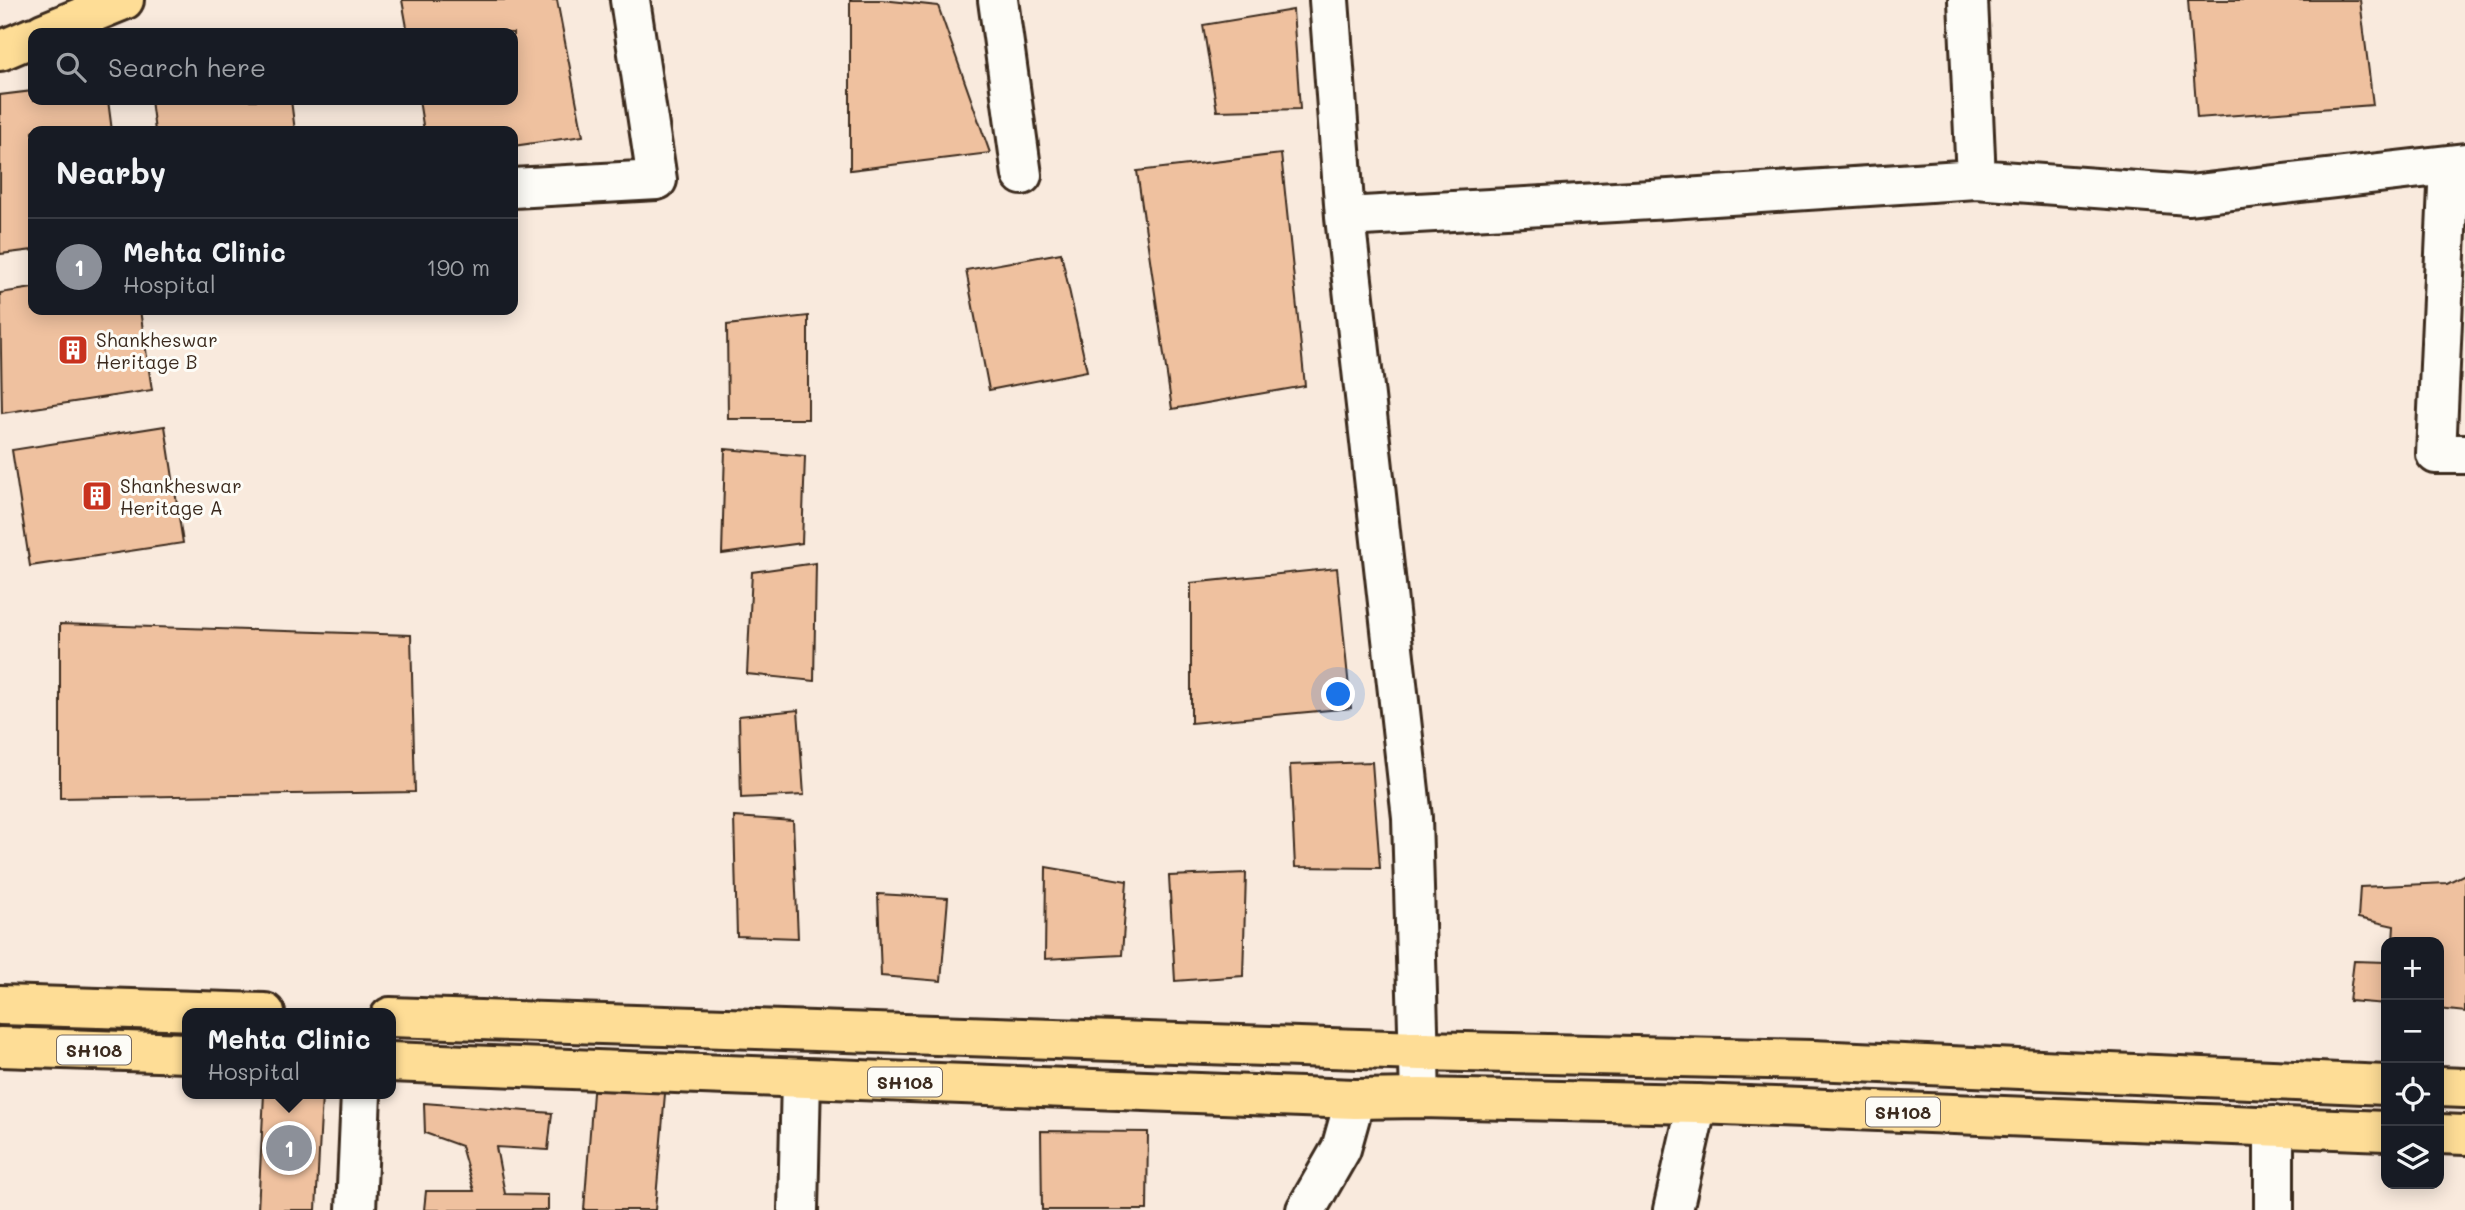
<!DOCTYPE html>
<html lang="en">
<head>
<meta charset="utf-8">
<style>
	body { margin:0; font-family:Mali,sans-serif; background:#20242c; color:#f1f3f6 }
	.controls { position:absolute; right:21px; bottom:21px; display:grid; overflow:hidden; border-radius:14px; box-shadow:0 4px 18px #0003 }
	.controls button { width:63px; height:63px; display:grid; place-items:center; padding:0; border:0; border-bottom:2px solid #363941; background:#171b24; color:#f1f3f6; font:35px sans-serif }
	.you { position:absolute; left:1339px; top:695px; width:24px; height:24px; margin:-18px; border:5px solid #fff; border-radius:50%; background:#1a73e8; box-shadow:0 0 0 10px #1a73e833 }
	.badge { display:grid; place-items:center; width:46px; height:46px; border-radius:50%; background:#8c9099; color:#fff; font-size:23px; font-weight:700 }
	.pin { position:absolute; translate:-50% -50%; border:4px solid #fff; box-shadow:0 2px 7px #0006 }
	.popup { position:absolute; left:182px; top:1008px; width:214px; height:91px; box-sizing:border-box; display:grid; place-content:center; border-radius:14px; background:#171b24; filter:drop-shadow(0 2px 5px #0005); font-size:23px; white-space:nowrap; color:#9ea1a6 }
	.popup b { font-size:26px; color:#f1f3f6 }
	.popup::after { content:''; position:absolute; left:50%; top:100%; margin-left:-14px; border:14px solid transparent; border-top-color:#171b24 }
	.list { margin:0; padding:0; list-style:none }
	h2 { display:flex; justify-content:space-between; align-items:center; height:91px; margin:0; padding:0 28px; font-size:30px }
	h2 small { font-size:23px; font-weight:400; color:#9ea1a6 }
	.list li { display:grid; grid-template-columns:46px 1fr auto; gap:21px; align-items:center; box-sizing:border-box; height:98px; padding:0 28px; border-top:2px solid #363941 }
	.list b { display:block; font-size:26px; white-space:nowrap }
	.list p { margin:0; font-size:23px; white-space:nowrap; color:#9ea1a6 }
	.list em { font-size:23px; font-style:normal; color:#9ea1a6 }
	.icon { flex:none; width:38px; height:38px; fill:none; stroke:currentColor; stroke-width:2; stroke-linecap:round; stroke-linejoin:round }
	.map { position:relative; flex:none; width:2465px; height:1210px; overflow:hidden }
	.search { position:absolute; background:#171b24; box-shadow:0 4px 18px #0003; left:28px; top:28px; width:490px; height:77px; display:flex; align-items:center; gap:18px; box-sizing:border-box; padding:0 24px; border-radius:14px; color:#9ea1a6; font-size:26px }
	.panel { position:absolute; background:#171b24; box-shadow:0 4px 18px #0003; left:28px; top:126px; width:490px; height:189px; border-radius:14px }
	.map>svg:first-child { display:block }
	.building { fill:#efc19f; stroke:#3b2a1e; stroke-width:2 }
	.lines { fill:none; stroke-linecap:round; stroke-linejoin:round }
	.street-casing { stroke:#3b2a1e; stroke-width:44 }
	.primary-casing { stroke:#3b2a1e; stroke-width:44 }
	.street { stroke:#fdfcf7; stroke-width:38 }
	.primary { stroke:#fedd96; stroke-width:38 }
	.labels { text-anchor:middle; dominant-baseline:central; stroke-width:6; stroke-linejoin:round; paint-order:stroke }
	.shield { fill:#fdfcf7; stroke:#75695f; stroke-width:2 }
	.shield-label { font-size:18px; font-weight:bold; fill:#3b2a1e }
	.poi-label { font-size:19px; fill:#3b2a1e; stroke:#fdfcf7; text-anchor:start }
</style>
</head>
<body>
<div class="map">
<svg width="2465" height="1210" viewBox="0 0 2465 1210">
	<rect width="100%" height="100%" fill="#f9eadd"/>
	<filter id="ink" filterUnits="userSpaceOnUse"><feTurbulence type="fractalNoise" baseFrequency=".0143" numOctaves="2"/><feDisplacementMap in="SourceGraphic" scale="14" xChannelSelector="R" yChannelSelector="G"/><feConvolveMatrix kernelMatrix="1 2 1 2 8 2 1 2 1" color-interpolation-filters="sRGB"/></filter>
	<g filter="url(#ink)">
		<path class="building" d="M402 0H557L583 136 513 146V131H424L419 100H513V33H408Z
			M850 0H882L938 6 990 153 850 170Z
			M2188 0H2360L2373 105 2197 118Z
			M1293 10 1300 109 1217 111 1203 25Z
			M33 91V100H108L112 131H33V250L0 254V95Z
			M151 100H291L295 131H155Z
			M1281 154 1305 386 1172 409 1137 171Z
			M1061 253 1087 371 989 390 966 270Z
			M33 288V310H140L152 390 2 413 0 293Z
			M808 316V419H728L727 325Z
			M165 426 183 543 30 566 12 450Z
			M725 449 805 456 802 543 722 554Z
			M816 563 814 681 747 674 752 572Z
			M1337 568 1351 708 1191 723V583Z
			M60 624 411 635 415 792 60 798Z
			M798 710 804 795 741 798 739 716Z
			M1372 762 1380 868 1295 867 1290 765Z
			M734 817 793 821 798 938 737 936Z
			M1046 867 1127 881 1122 955 1045 959Z
			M1246 873 1243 976 1175 981 1169 876Z
			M2465 874V1012L2439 1009V942H2393L2394 926 2358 918 2360 887 2447 883Z
			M878 894 948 898 941 981 881 976Z
			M2354 961 2386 962V1004L2349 1001Z
			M594 1080 666 1082 655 1210H584Z
			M264 1094 322 1096 316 1210H258Z
			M424 1103 552 1113 548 1150 496 1147 505 1194 548 1195V1210H424L426 1191H474L461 1146 425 1133Z
			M1041 1131 1148 1132 1147 1210H1042Z"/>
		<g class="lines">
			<g class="street-casing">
				<path id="street" d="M998 0 1022 175
					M1329 0 1345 217 1412 818 1420 1098
					M1968 0 1976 179 2189 195 2465 163
					M2449 165 2436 454H2465
					M513 188 657 180 630 0
					M1345 217 1669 199 1976 179
					M2274 1126V1210
					M356 1210 361 1094
					M798 1210 801 1078
					M1306 1210 1341 1149 1355 1099
					M1673 1210 1697 1104"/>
			</g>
			<g class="primary-casing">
				<path id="primary" d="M43 33 124 0
					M0 51 33 37
					M0 1005 265 1013
					M390 1017 1420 1051 1812 1060 2386 1085
					M0 1047 188 1053
					M390 1062 1355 1099 1420 1098 1697 1104 2386 1131
					M2439 1087 2465 1088
					M2439 1134 2465 1135"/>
			</g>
			<use href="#street" class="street"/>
			<use href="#primary" class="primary"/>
		</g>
	</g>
	<defs>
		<g id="building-square" transform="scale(1.575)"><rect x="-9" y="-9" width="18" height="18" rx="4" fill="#c8321e" stroke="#fdfcf7"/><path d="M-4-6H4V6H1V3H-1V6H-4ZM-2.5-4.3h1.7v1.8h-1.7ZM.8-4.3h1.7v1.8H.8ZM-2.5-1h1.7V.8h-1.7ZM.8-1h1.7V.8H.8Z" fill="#fff"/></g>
	</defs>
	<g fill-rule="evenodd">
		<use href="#building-square" x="73" y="350"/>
		<use href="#building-square" x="97" y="496"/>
	</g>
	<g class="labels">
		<g class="shield">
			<rect x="57" y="1035.5" width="74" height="29" rx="5"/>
			<rect x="868" y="1067.5" width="74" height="29" rx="5"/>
			<rect x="1866" y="1097.5" width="74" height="29" rx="5"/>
		</g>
		<g class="shield-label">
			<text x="94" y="1050">SH108</text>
			<text x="905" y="1082">SH108</text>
			<text x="1903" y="1112">SH108</text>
		</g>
		<g class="poi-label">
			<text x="96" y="339">Shankheswar<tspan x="96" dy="22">Heritage B</tspan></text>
			<text x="120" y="485">Shankheswar<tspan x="120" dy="22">Heritage A</tspan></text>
		</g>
	</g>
</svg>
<div class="controls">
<button>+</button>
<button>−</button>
<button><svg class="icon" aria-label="locate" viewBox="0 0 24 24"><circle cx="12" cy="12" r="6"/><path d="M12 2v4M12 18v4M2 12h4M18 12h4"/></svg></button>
<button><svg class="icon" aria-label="layers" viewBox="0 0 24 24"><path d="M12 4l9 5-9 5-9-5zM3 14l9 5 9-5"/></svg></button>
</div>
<div class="you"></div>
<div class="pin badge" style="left:289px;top:1148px">1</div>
<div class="popup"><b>Mehta Clinic</b>Hospital</div>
<div class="search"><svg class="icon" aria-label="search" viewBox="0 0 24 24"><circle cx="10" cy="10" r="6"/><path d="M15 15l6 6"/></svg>Search here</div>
<section class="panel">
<h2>Nearby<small></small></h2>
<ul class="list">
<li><span class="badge">1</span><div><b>Mehta Clinic</b><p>Hospital</p></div><em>190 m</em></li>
</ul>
</section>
</div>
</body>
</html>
